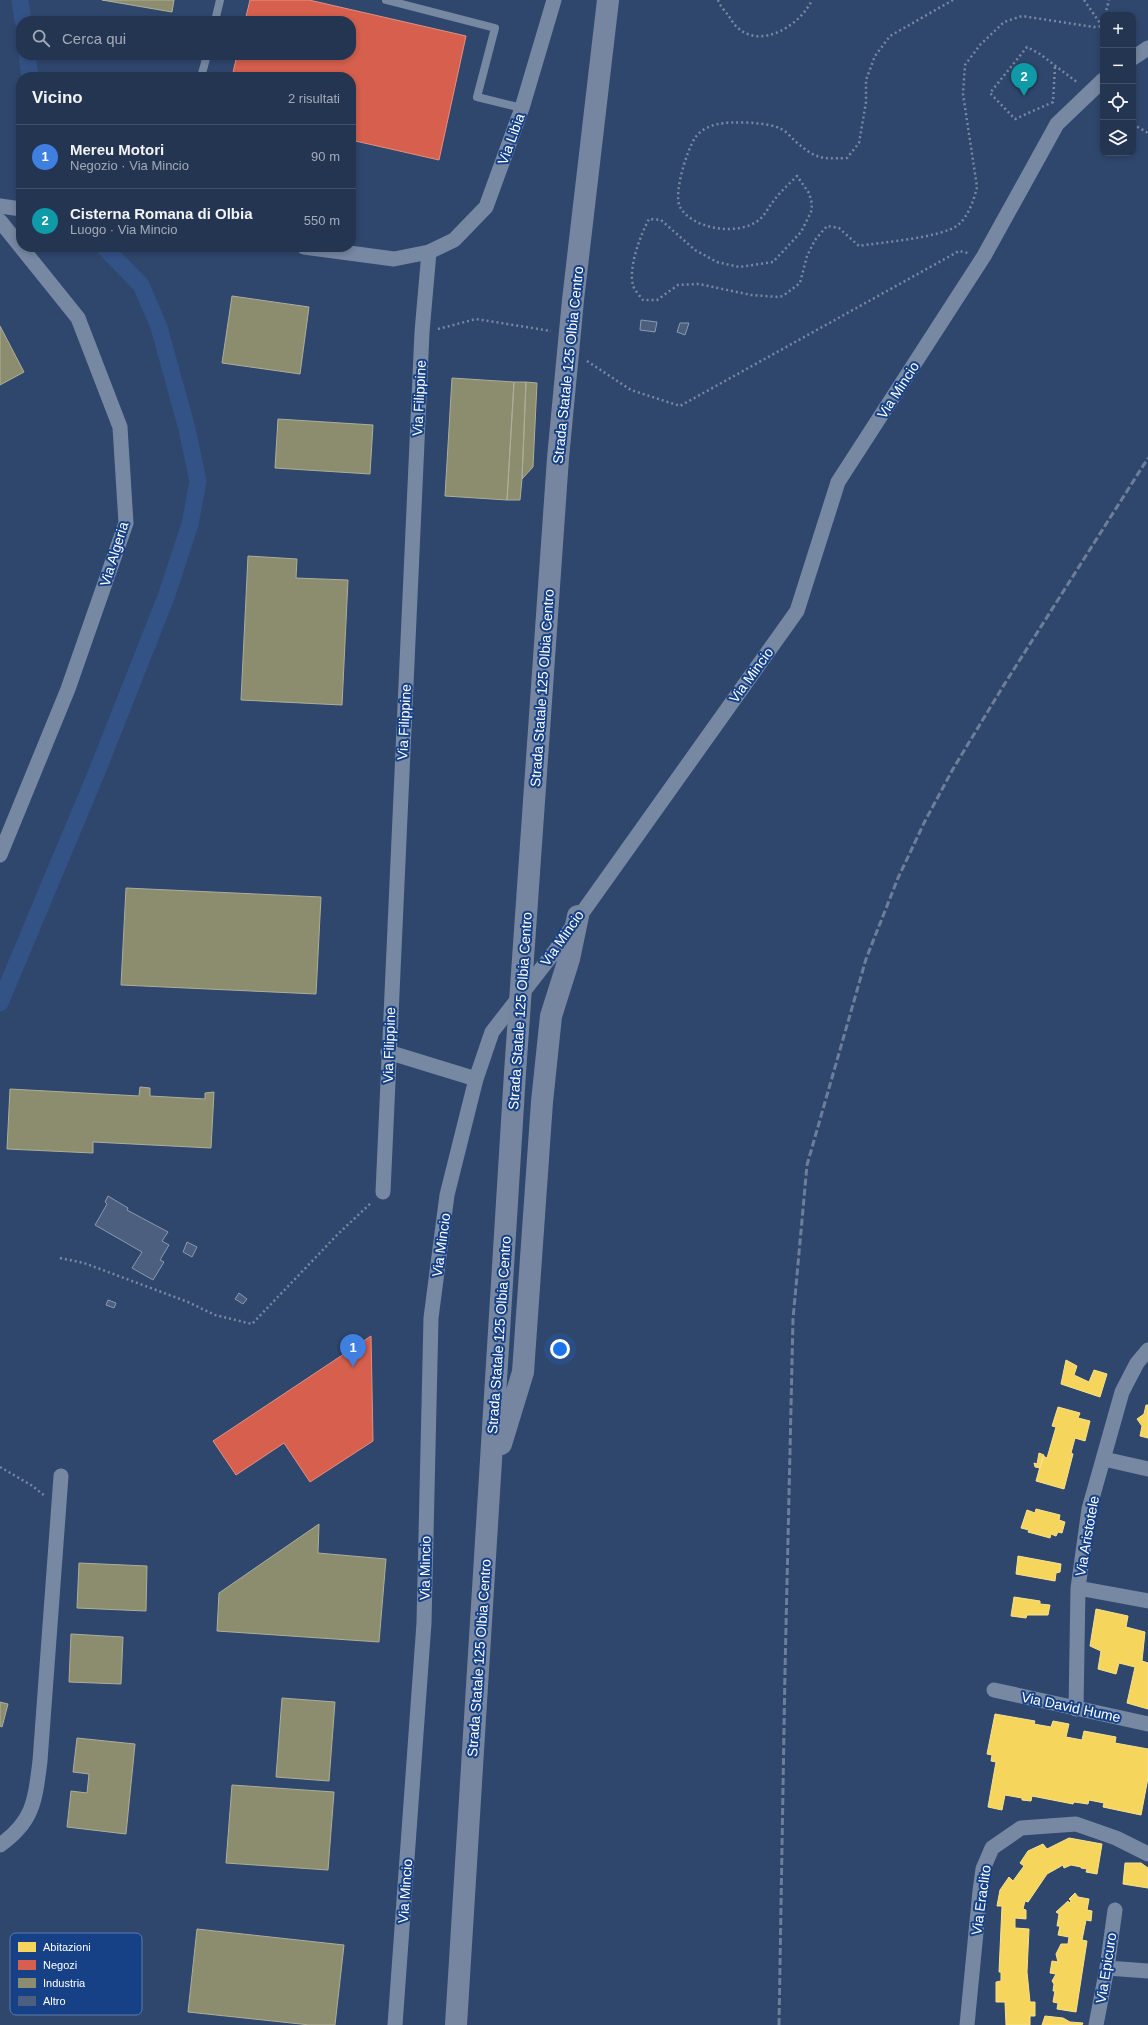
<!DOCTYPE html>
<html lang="it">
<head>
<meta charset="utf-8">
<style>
	body { margin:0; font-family:Helvetica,sans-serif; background:#2c3d59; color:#f1f3f6 }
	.controls { position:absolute; right:12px; top:12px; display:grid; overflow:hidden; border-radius:8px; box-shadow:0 2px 6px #0003 }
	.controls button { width:36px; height:36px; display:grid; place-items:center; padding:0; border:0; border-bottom:1px solid #415069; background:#243552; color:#f1f3f6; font:20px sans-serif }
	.you { position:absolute; left:560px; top:1349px; width:14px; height:14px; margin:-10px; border:3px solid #fff; border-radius:50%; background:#1a73e8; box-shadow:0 0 0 6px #1a73e833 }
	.badge { display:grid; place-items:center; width:26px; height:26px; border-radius:50%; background:#b7bfcc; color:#fff; font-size:13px; font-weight:700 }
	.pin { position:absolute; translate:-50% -33px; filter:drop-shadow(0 1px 2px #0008) }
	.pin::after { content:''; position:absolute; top:21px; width:14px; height:12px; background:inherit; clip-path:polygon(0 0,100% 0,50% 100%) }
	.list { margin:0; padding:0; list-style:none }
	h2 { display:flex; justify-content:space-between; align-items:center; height:52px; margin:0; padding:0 16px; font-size:17px }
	h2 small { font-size:13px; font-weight:400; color:#a3abb8 }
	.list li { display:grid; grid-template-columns:26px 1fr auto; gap:12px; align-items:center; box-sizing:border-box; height:64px; padding:0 16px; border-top:1px solid #415069 }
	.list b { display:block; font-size:15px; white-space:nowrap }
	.list p { margin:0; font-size:13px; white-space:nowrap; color:#a3abb8 }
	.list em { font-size:13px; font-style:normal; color:#a3abb8 }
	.icon { flex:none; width:22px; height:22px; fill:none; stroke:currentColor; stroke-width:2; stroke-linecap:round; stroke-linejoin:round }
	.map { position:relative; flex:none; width:1148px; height:2025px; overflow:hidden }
	.search { position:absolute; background:#243552; box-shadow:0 2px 6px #0003; left:16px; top:16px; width:340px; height:44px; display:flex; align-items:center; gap:10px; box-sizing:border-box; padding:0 14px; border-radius:16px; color:#a3abb8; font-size:15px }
	.panel { position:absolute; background:#243552; box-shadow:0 2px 6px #0003; left:16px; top:72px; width:340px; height:180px; border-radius:16px }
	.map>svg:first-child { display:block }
	.homes { fill:#f6d55c; stroke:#f9e28d }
	.shops { fill:#d6604d; stroke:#e29082 }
	.industry { fill:#8c8c6e; stroke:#aeae9a }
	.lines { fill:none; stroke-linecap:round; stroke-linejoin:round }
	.canal { stroke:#335285; stroke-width:17 }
	.building { fill:#4c5f7e; stroke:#8a99b1 }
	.path { stroke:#7788a3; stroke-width:2.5; stroke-dasharray:2 3; stroke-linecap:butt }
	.lane { stroke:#7788a3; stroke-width:8 }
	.street { stroke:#7788a3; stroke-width:15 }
	.primary { stroke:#7686a0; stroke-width:22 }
	.rail { stroke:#6d7e9b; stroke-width:3; stroke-dasharray:7 3; stroke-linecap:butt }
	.labels { text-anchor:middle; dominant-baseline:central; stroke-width:4; stroke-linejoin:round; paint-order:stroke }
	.street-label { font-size:14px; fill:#fff; stroke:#164187 }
	.key { fill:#164187; stroke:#5c7aab; stroke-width:1 }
	.key-label { font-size:11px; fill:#fff }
</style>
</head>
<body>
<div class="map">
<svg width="1148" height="2025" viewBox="0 0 1148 2025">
	<rect width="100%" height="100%" fill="#30476d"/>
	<path class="homes" d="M1066 1360 1077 1366 1074 1375 1089 1382 1094 1370 1107 1374 1100 1397 1061 1384Z
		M1146 1405H1148V1438L1140 1436 1142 1426 1137 1419 1144 1414Z
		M1058 1407 1080 1413 1078 1418 1090 1421 1085 1441 1075 1438 1071 1453 1073 1454 1064 1489 1036 1481 1043 1456 1047 1458 1056 1427 1052 1426Z
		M1039 1453 1044 1455 1040 1468 1035 1467 1034 1463 1037 1464Z
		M1036 1509 1060 1515 1059 1520 1065 1522 1062 1533 1058 1532 1056 1536 1051 1534 1050 1538 1028 1532 1029 1530 1021 1528 1027 1510 1035 1513Z
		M1018 1556 1061 1564 1060 1572 1056 1573 1055 1581 1016 1574Z
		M1014 1597 1040 1601V1604L1050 1605 1048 1615H1027L1026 1618 1011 1616Z
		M1096 1609 1128 1616 1126 1627 1145 1632 1142 1661 1148 1663V1709L1127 1703 1135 1667 1119 1663 1116 1674 1098 1669 1101 1651 1090 1646Z
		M995 1714 1035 1721 1034 1724 1051 1727 1053 1721 1069 1724 1066 1737 1082 1740 1084 1731 1116 1737 1115 1743 1148 1749V1778L1141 1815 1103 1807 1104 1803 1089 1800 1088 1804 1074 1802 1073 1804 1032 1796 1031 1801 1022 1800V1798L1005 1795 1002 1810 988 1807 996 1762 991 1761 992 1755 987 1754Z
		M1069 1838 1102 1844 1097 1874 1086 1872 1087 1869 1081 1868V1867L1071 1865 1064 1868 1063 1865 1047 1874 1028 1902 1025 1901 1023 1909 1026 1910V1919L1015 1918V1928L1029 1929 1027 1972 1030 2002H1035V2016H1030V2025H1006L1005 2002H996V1982L1001 1981V1972H999L1002 1906H997L1000 1890 1009 1877 1013 1881 1024 1866 1020 1863 1028 1851 1043 1844 1047 1849Z
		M1125 1863H1141L1148 1868V1888L1123 1884Z
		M1075 1893 1078 1897 1089 1899 1087 1910 1092 1911 1091 1921 1086 1920 1082 1940 1087 1941 1076 2012 1057 2009 1058 2003 1053 2002 1055 1991H1053L1054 1984 1052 1981 1056 1974 1050 1973 1052 1961 1058 1962 1056 1954 1061 1944H1068L1069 1937 1058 1935 1060 1926H1057L1059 1914 1056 1912 1068 1901 1069 1903 1071 1901 1069 1899Z
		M1045 2016 1063 2018 1070 2022 1083 2023 1082 2025H1042Z"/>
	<path class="shops" d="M250 0H309L466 36 439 160 351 140V77H232L237 55H351V21H245Z
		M371 1336 373 1441 310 1482 284 1443 236 1475 213 1441Z"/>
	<path class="industry" d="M102 0H174L172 12Z
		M232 296 309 307 300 374 222 363Z
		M0 326 24 372 0 385Z
		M452 378 514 382 507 500 445 496Z
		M514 382H526L522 479 520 500H507Z
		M526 382 537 383 533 467 522 479Z
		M278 419 373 425 370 474 275 468Z
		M248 556 297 559 296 578 348 580 342 705 241 700Z
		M126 888 321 897 316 994 121 985Z
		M140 1087 150 1088V1096L205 1099V1093L214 1092 211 1148 93 1142V1153L7 1149 10 1089 139 1096Z
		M319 1524 318 1553 386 1559 379 1642 217 1631 219 1593Z
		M79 1563 147 1566 146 1611 77 1608Z
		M71 1634 123 1637 121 1684 69 1682Z
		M282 1698 335 1702 329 1781 276 1777Z
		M0 1702 8 1704 2 1727 0 1726Z
		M77 1738 135 1744 126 1834 67 1827 71 1791 87 1793 89 1774 73 1772Z
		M232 1785 334 1792 328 1870 226 1863Z
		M197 1929 344 1945 335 2025H310L188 2012Z"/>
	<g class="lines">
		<path class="canal" d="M20 0 23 21
			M27 55 30 77
			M0 1003 96 774 166 597 190 524 198 481 187 429 159 327 141 285 104 247"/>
	</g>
	<path class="building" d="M641 320 657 322 655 332 640 330Z
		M680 323H689L685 335 677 332Z
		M108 1196 128 1208 127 1210 168 1232 162 1241 169 1245 160 1260 164 1262 153 1280 132 1268 142 1252 95 1225 107 1204 105 1202Z
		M187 1242 197 1247 192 1257 183 1252Z
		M239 1293 247 1299 243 1304 235 1299Z
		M108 1300 116 1303 114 1308 106 1305Z"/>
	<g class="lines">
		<path class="path" d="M718 0C720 6 725 11 728 15 731 19 734 25 738 28 762 50 801 24 812 0
			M953 0 890 36 875 56 866 80V102L859 143 847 158C820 159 816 159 795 141 791 137 786 131 781 129 769 122 731 121 718 124 709 126 700 130 695 138 687 150 673 194 680 207 693 230 739 236 759 220 765 215 768 208 772 203 779 193 788 185 797 176L809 193 812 204 811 212 801 232 773 262 739 267 717 262 695 250 661 220 649 219C641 234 628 267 633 285 634 290 640 296 643 300H657L678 285 699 284 751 295 778 297 783 296 800 283 807 256 815 240 827 226 839 228 859 246C882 242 941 238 958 225 968 217 974 200 977 187L963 94 965 65 980 45 1004 22 1022 16 1094 27 1102 26 1103 22
			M1084 0 1102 26 1103 31
			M1105 15 1109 0
			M1055 67 1053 102 1015 119 990 93 1027 47 1040 54 1078 83
			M1133 124 1148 133
			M438 329 476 319 551 331
			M587 361 631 390 680 406 959 251 968 253
			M60 1258 84 1263 188 1302 215 1315 252 1324 338 1234 372 1202
			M0 1467 31 1485 45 1496"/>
		<path class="lane" d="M386 0 495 28 477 97 522 108
			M215 21 220 0
			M201 77 207 55"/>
		<path class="street" d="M1133 58 1148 48
			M0 206 21 209
			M0 221 78 318 120 427 126 523 68 689 0 855
			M304 247 394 259 429 252 454 240 486 207 522 108 554 0
			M388 1052 476 1079
			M383 1192 422 332 429 252
			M1104 1459 1148 1469
			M1078 1588 1148 1601
			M994 1690 1148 1724
			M1076 1709 1078 1588 1089 1509 1122 1392 1137 1363 1148 1350
			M0 1845C34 1821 35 1800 40 1761L61 1476
			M1107 1968 1148 1971
			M395 2025 424 1623 431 1318 447 1195 476 1079 492 1032 555 951 797 611 838 482 984 256 1057 124 1103 80
			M967 2025 980 1891 983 1869 992 1848 1021 1828 1076 1824 1116 1838 1148 1854
			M1096 2025 1107 1968 1115 1910"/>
		<path class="primary" d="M501 1444 523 1372 542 1102 551 1016 569 959 578 916
			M456 2025 515 1073 558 458 573 300 608 0"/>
		<path class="rail" d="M779 2025 785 1671 793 1319 807 1165 866 959 898 878 925 821 953 769 1002 688 1148 458"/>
	</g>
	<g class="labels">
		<g class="street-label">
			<text transform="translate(511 139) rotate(-70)">Via Libia</text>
			<text transform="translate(568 365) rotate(-84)">Strada Statale 125 Olbia Centro</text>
			<text transform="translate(898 390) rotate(-57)">Via Mincio</text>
			<text transform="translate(419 398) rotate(-87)">Via Filippine</text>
			<text transform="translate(114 554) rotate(-73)">Via Algeria</text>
			<text transform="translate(751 675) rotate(-54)">Via Mincio</text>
			<text transform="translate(542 688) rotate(-86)">Strada Statale 125 Olbia Centro</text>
			<text transform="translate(404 722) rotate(-87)">Via Filippine</text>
			<text transform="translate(562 938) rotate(-55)">Via Mincio</text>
			<text transform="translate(520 1011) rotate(-86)">Strada Statale 125 Olbia Centro</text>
			<text transform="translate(389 1045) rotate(-88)">Via Filippine</text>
			<text transform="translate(441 1245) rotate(-82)">Via Mincio</text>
			<text transform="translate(499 1335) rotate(-86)">Strada Statale 125 Olbia Centro</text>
			<text transform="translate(1087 1536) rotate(-80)">Via Aristotele</text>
			<text transform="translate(425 1568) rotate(-89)">Via Mincio</text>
			<text transform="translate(479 1658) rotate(-86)">Strada Statale 125 Olbia Centro</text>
			<text transform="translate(1071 1707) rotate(12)">Via David Hume</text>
			<text transform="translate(405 1891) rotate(-86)">Via Mincio</text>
			<text transform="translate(981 1900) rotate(-82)">Via Eraclito</text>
			<text transform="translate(1106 1968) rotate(-81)">Via Epicuro</text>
		</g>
	</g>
	<rect x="10" y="1933" width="132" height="82" rx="6" class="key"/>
	<rect x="18" y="1942" width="18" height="10" fill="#f6d55c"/>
	<rect x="18" y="1960" width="18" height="10" fill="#d6604d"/>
	<rect x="18" y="1978" width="18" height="10" fill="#8c8c6e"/>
	<rect x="18" y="1996" width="18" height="10" fill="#4c5f7e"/>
	<g class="key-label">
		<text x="43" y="1951">Abitazioni</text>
		<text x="43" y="1969">Negozi</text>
		<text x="43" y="1987">Industria</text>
		<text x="43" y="2005">Altro</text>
	</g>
</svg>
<div class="controls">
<button>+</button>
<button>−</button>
<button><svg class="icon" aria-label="locate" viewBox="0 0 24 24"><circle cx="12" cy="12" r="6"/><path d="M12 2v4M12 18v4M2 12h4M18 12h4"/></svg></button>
<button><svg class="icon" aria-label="layers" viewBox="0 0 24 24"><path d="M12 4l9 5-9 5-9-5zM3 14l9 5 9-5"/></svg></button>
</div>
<div class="you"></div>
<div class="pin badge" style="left:353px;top:1367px;background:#3f7fe0">1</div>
<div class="pin badge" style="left:1024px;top:96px;background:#0f9aa8">2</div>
<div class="search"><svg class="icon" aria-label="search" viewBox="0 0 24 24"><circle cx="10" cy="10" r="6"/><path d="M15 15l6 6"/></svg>Cerca qui</div>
<section class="panel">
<h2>Vicino<small>2 risultati</small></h2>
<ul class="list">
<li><span class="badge" style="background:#3f7fe0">1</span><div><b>Mereu Motori</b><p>Negozio · Via Mincio</p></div><em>90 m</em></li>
<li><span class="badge" style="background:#0f9aa8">2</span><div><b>Cisterna Romana di Olbia</b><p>Luogo · Via Mincio</p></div><em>550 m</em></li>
</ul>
</section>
</div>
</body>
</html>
